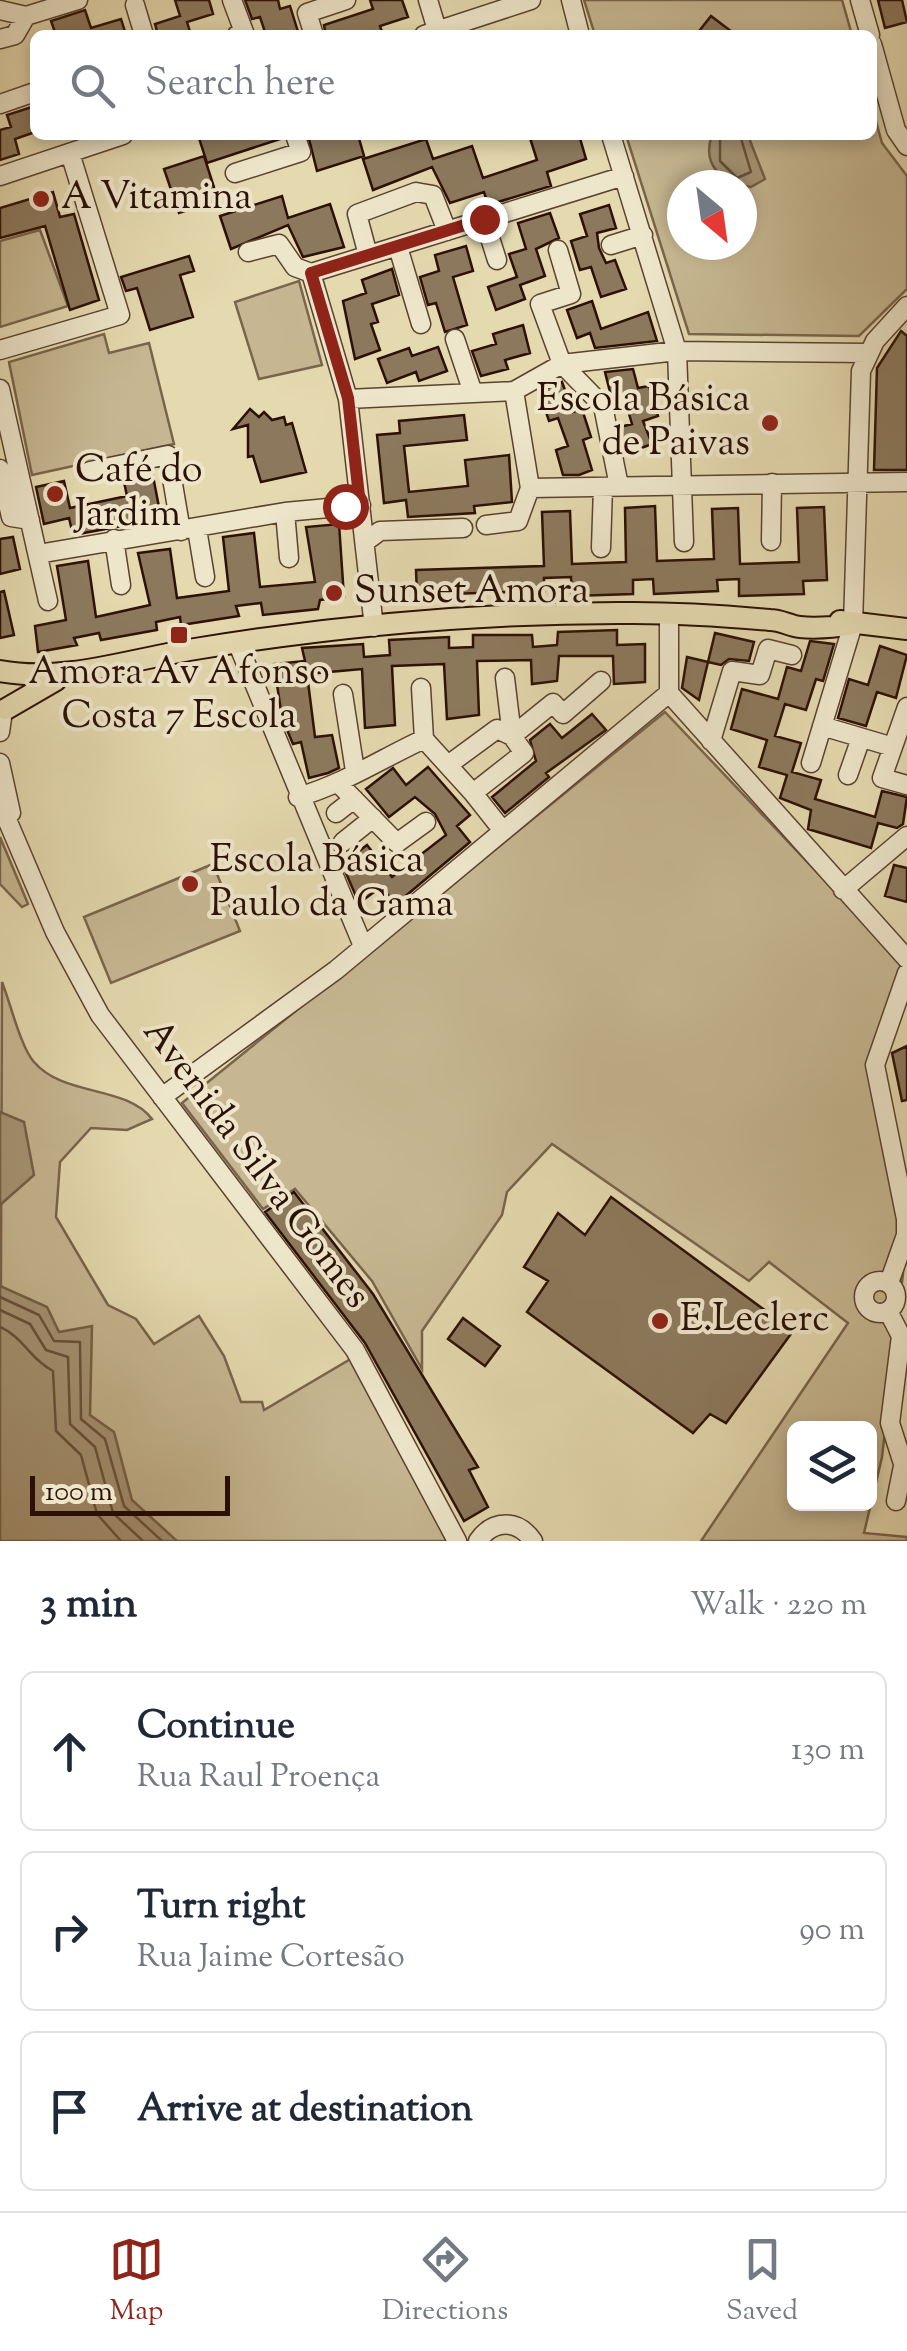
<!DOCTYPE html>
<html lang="en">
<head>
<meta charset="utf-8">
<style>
	body { margin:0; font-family:"Sorts Mill Goudy",serif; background:#f6f6f7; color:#1f2937 }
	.controls { position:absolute; right:30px; bottom:30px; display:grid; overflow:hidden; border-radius:15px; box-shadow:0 5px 15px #0003 }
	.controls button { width:90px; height:90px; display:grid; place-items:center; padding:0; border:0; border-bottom:2px solid #e0e1e3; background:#fff; color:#1f2937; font:50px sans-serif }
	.compass { position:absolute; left:667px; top:170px; width:90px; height:90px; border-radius:50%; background:#fff; box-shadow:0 5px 15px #0003; rotate:151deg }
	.scale { position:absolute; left:30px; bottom:25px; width:200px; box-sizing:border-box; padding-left:10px; border:5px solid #2c1005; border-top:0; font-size:28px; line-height:35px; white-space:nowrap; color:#2c1005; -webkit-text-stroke:8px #eee6cb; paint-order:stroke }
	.stop { position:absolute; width:30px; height:30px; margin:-22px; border:8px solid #8f2418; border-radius:50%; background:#fff }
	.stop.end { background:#8f2418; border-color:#fff; box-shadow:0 2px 10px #0008 }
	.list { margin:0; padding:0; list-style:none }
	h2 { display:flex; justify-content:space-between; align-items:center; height:130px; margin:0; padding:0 40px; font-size:42px }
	h2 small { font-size:32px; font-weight:400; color:#747a83 }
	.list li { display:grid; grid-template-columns:65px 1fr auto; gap:30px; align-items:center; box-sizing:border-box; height:160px; margin:0 20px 20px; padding:0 20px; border:2px solid #e0e1e3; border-radius:15px }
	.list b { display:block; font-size:38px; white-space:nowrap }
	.list p { margin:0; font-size:32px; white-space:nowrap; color:#747a83 }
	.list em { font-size:32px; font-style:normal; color:#747a83 }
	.icon { flex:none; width:55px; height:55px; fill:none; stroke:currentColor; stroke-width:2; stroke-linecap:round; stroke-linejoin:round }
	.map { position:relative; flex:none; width:907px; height:1541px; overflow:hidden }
	.search { position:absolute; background:#fff; box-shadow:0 5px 15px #0003; left:30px; right:30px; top:30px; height:110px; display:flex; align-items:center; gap:25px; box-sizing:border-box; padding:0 35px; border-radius:15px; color:#747a83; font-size:38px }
	.sheet { height:670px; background:#fff }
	nav { display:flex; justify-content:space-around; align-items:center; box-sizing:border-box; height:140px; border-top:2px solid #e0e1e3; background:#fff; font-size:28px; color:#747a83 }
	nav a { display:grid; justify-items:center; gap:5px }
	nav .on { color:#8f2418 }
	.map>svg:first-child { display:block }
	.green { fill:#c6b792; stroke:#79644c; stroke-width:2.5; fill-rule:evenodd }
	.water { fill:#a69575; stroke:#756048; stroke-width:2.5 }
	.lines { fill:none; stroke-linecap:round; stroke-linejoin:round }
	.shore { stroke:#69523d; stroke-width:2.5 }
	.building { fill:#8c795d; stroke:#2c1005; stroke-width:2.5 }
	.minor-casing { stroke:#5a4230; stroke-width:21 }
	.major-casing { stroke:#2c1005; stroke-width:24 }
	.minor { stroke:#eee6cb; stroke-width:18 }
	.major { stroke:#e5d9af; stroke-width:20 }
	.route { stroke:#8f2418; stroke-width:12 }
	.poi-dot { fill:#8f2418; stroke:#eee6cb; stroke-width:4 }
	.labels { text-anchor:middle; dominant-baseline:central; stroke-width:8; stroke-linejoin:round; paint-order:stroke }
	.poi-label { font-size:38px; fill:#2c1005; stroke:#eee6cb; text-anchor:start }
	.street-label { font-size:38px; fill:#2c1005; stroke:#eee6cb }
</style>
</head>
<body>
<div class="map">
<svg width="907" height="1541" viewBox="0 0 907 1541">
	<rect width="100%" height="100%" fill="#e5d9af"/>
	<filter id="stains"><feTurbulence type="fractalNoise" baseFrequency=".002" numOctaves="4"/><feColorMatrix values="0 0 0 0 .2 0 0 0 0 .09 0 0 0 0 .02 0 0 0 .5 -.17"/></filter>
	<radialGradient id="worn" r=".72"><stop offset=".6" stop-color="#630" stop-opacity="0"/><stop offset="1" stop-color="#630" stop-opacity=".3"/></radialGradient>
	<path class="green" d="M584 0H842L852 35H595Z
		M872 107 882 143 907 176V289L859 336 689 334 626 135H872ZM682 185H742V245H682Z
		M40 230 68 306 0 327V241Z
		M299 281 322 365 259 379 235 302Z
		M104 334 109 353 149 343 174 444 32 475 9 362Z
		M665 712 903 963 871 1068 905 1256 882 1457 864 1533 907 1537V1541H701L848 1323 769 1262 749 1281 552 1144 507 1192 502 1215 422 1331V1369L372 1281 295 1189 263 1209 182 1103ZM794 1428H870V1504H794Z
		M0 837 28 904 22 907 0 884Z
		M213 864 240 931 111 983 84 917Z
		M2 982C10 1002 21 1048 34 1062 64 1097 126 1085 152 1119L127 1130 91 1128 60 1162 56 1217 108 1305 136 1319 154 1344 199 1316 224 1356 241 1402H262L264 1410 354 1357 452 1541H0Z"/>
	<path class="water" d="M712 135 749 138 765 179 751 187C723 183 701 166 712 135Z
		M0 1112 24 1122 34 1175 0 1205Z
		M0 1286 47 1307 59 1332 92 1326 90 1415 114 1432 132 1500 177 1541H0Z"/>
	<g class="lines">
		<path class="shore" d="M720 135V161L737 178 751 172 740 135
			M0 1297 39 1315 54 1341 80 1342 81 1419 105 1439 124 1506 162 1541
			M0 1310 30 1324 46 1350 68 1357 70 1424 95 1447 113 1513 143 1541
			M0 1327C23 1337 30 1359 53 1371L56 1431 81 1455 97 1514 121 1541"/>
	</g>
	<path class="building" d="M175 0H209L213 14 187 22 191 35H158L155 24 180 16Z
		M245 0H278L280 9 290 6 299 35H266L260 17 252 19Z
		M370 0H402L408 17 380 26 383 35H326L324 25 373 9Z
		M878 0H902L907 22 885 28Z
		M85 10 91 28 121 19 126 35H56L51 21Z
		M711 16 736 35H696Z
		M35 106V132L15 139 19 154 0 160V130L11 127 7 115Z
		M198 135H283V138L207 163Z
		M308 135H358L364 156 317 171Z
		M529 135H579L586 159 547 172 551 186 488 205 484 192 450 203 432 167 373 190 363 159 426 139 433 159 472 146 483 178 537 160Z
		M204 156 218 200 179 213 164 169Z
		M53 192 60 217 74 214 99 300 70 310 45 226 0 238V208Z
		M282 196 288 218 330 204 344 247 303 257 288 225 231 249 220 216Z
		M609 205 616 228 597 233 599 248 606 263 615 260 626 289 601 297 591 267 580 270 571 241 587 236 580 214Z
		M550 213 559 238 536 249 545 276 520 285 525 299 496 310 488 287 517 277 509 254 526 249 518 223Z
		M466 246 473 271 453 277 467 325 445 332 436 303 428 305 420 277 439 271 435 255Z
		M189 256 194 271 180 275 193 317 150 330 137 288 126 291 121 277Z
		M392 269 399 295 372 304 378 322 371 324 380 350 355 359 343 301 366 293 362 280Z
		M592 301 601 329 648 312 657 341 595 348 590 333 577 338 567 310Z
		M523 325 530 353 505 360 508 369 481 376 472 351 496 344 493 334Z
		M901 331 907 336V470H874L877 368Z
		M438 347 447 371 419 381 416 372 387 383 378 359 409 348 412 356Z
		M633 369 638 388 649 386 658 416 643 421 652 444 625 454 620 427 632 424 623 394 611 396 605 372Z
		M562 382 573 412 582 409 591 437 583 440 592 470 579 475H563L556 450 568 446 558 418 549 421 539 391Z
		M250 409 259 417 264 412 272 420 284 417 286 425 292 423 306 472 261 482 253 456 248 457V425L233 429Z
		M464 415 467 440 404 446 409 492 468 486 465 460 509 455 512 502 474 506 475 513 408 517 406 500 384 503 377 435 400 433 399 421Z
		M152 471 159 507 136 512 138 523 73 535 69 518 44 524 36 487 64 481 70 508 127 496 123 477Z
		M655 506 657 561 714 559 712 509 738 508 740 564 799 562 797 508 824 507 827 580 803 581 804 594 739 596V579L717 580 718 591 654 594 653 579 633 580V594L572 596 571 577 544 578V591L417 595 416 570 544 566 542 512 570 511 572 564 626 562 625 508Z
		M339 524 344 597 320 600 318 609 263 615 261 603 236 606 239 616 181 625 180 617 156 622 157 630 101 640 99 633 74 638 77 645 38 652 35 626 66 620 57 566 88 561 96 617 150 605 138 553 170 549 177 598 229 591 223 537 254 533 260 587 315 582 306 527Z
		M13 537 20 569 0 574V539Z
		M4 591 14 635 0 638V592Z
		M617 630V645L645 644V682L614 684 613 656H559L557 681 532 684 531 660 477 661 479 715 447 719 444 664 392 666 395 725 365 728 362 669 307 674 315 737 332 735 339 768 328 773 309 778 301 742 293 744 282 718 274 664 305 661 302 648 363 644 364 657 390 655 389 640 449 637V648L473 647V635H532L533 647 557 645 558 632Z
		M715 633 754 642 749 661 729 659 721 665 708 662Z
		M810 641 834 644 823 681 816 679 806 710 785 704 775 736 801 743 792 772 821 780 815 799 875 817 882 791 907 797 903 824 897 828 878 823 871 848 808 829 811 810 780 798 787 775 759 767 767 740 731 729 742 689 778 699 787 667 801 671Z
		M880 646 907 655 896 698 877 692 866 726 838 718 849 679 868 685Z
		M687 657 708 662 699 700 682 688Z
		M592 714 606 730 546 773 549 777 505 813 492 797 536 761 530 740 550 724 562 738Z
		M428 767 470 815 457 826 470 842 396 904 381 887 359 903 342 864 367 845 392 877 446 835 435 814 415 797 389 817 366 789 393 768 406 785Z
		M894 865 907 868V902L885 896Z
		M907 1046V1100L902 1101 892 1053Z
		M294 1192 373 1294 478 1467 469 1470 488 1507 464 1521 365 1343 265 1212Z
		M611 1197 793 1331 726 1423 710 1414 693 1433 527 1312 548 1281 524 1267 558 1213 585 1235Z
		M463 1318 500 1346 485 1366 448 1339Z"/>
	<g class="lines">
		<g class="minor-casing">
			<path id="minor" d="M232 0 244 32 237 35
				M428 0 437 30
				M571 0 580 35
				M860 0 870 35
				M135 5 144 35
				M0 10 26 16 78 0
				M314 35 307 13 346 0
				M424 35 531 0
				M0 39 15 35 26 16
				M872 44 896 130 907 146
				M0 104 35 92
				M611 135 677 351 684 542
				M235 173 301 152 295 135
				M0 176 123 135
				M484 219 497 260
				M611 245 643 235
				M398 247 421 324
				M248 252 279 244 295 267 311 273 624 176
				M368 255 357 214 416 192 433 195 447 231
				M311 273 348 399 374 627
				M455 339 473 393
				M0 350 120 315 70 153
				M562 364 677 351 868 353
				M562 364 603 406 619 486
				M0 389 48 601
				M348 399 514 391
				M0 469 11 517 30 520
				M90 471 168 455 181 531
				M530 488 514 391 562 364 540 304 571 294 558 250
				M285 512 289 558
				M486 525 518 521 530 488 907 482
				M197 529 205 577
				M114 539 121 585
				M771 541 772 483
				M365 542 380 531 463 528
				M601 548 603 487
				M38 554 285 512 361 505
				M669 613V693L907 959
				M237 642 363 946
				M421 688 424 739
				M343 694 355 771
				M907 707 882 778 907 785
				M822 726 893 747
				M0 732 2 718
				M711 741 732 671 760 675 768 649 792 655
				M0 763 11 813
				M811 763 853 624 861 371 875 341 907 306
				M448 765 497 729 512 736 505 678
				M848 775 861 738
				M340 785 397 843 426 822
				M473 793 503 831
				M298 797C343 784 381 759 424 739L473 793 524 753 512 736 553 703 563 714 601 681
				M0 803 55 932 100 1015 355 1350 457 1541
				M336 813 354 799
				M343 842 373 818
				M843 890 907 836
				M162 1097 336 970 669 693
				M864 1297a16 16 0 1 1 32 0a16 16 0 1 1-32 0Z
				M889 1283 906 1235V1219L875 1065 907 973
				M888 1311 901 1336 890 1423 907 1476
				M896 1501 903 1466
				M478 1541C493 1519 518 1519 533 1541"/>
		</g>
		<g class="major-casing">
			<path id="major" d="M840 621 907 629
				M0 671C65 683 131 659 195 649 341 625 486 612 634 613 679 613 725 616 770 620 781 620 790 626 800 627 818 629 835 627 853 624
				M6 709 56 680"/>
		</g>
		<use href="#minor" class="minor"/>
		<use href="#major" class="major"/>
	</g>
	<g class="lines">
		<path class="route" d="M345 506 360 505 348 398 311 273 484 219"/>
	</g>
	<g class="poi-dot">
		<circle cx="41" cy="199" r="10"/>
		<circle cx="770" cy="423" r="10"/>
		<circle cx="55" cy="494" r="10"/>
		<circle cx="334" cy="593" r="10"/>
		<rect x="169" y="625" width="20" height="20" rx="5"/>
		<circle cx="190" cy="884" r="10"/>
		<circle cx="660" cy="1321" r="10"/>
	</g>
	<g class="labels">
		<g class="poi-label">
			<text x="61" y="199">A Vitamina</text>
			<text x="750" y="401" text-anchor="end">Escola Básica<tspan x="750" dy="44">de Paivas</tspan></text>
			<text x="75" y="472">Café do<tspan x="75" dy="44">Jardim</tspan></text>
			<text x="354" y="593">Sunset Amora</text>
			<text x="179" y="674" text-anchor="middle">Amora Av Afonso<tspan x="179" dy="44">Costa 7 Escola</tspan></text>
			<text x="210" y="862">Escola Básica<tspan x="210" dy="44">Paulo da Gama</tspan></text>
			<text x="680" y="1321">E.Leclerc</text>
		</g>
		<g class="street-label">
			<text transform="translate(255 1165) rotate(53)">Avenida Silva Gomes</text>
		</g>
	</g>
	<rect width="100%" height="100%" filter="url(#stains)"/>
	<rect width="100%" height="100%" fill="url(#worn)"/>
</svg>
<div class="controls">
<button><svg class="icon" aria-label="layers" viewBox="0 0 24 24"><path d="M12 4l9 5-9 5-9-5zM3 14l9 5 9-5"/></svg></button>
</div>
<svg class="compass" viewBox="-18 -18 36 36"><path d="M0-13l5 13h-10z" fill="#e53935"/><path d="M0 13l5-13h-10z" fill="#747a83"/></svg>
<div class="scale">100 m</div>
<div class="stop" style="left:345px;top:506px"></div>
<div class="stop end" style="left:484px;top:219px"></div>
<div class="search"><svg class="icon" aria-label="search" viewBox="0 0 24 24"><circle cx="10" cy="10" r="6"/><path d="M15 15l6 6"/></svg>Search here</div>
</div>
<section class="sheet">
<h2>3 min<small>Walk · 220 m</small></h2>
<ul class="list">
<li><svg class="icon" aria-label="ahead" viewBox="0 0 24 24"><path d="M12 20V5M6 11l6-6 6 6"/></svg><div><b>Continue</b><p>Rua Raul Proença</p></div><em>130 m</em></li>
<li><svg class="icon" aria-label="right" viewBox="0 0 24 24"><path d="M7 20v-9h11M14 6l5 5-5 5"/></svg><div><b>Turn right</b><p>Rua Jaime Cortesão</p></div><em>90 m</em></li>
<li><svg class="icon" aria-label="arrive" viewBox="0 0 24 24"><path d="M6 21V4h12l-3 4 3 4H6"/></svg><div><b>Arrive at destination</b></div></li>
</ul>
</section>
<nav>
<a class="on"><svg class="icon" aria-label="map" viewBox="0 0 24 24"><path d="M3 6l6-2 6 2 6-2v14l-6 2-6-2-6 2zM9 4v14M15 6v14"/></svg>Map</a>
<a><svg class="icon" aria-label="directions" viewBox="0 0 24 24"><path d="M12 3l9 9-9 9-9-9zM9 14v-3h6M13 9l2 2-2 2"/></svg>Directions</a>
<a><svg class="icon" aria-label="saved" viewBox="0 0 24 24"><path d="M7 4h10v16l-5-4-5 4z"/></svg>Saved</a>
</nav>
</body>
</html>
